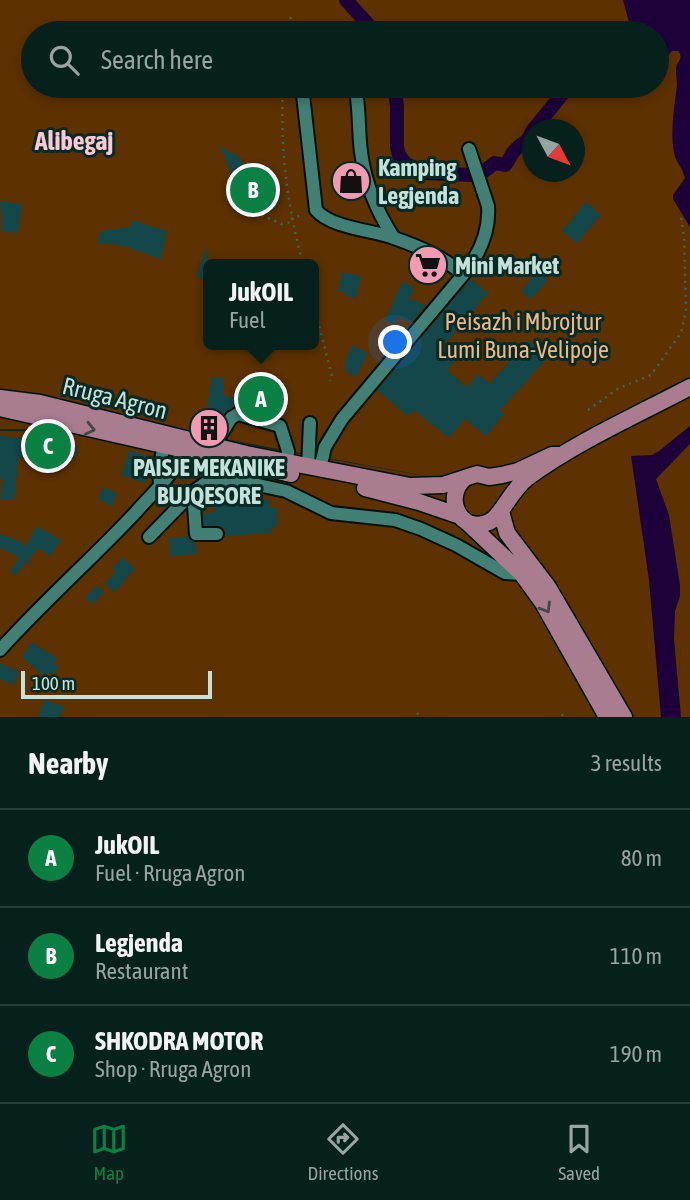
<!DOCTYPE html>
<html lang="en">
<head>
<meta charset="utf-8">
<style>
	body { margin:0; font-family:"Asap Condensed",sans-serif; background:#0f2825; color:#f1f3f6 }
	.compass { position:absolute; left:522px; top:119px; width:63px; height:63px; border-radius:50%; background:#06201c; box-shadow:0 4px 10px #0003; rotate:131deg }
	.scale { position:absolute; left:21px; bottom:18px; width:191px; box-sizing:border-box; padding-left:7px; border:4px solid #c4e2db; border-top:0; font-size:19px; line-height:24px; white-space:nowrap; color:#c4e2db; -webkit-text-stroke:5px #082a25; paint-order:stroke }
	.you { position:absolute; left:396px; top:343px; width:24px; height:24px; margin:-18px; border:5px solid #fff; border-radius:50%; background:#1a73e8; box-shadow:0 0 0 10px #1a73e833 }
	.badge { display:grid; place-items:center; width:46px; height:46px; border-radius:50%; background:#0b8043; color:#fff; font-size:23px; font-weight:700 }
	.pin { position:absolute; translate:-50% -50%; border:4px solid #fff; box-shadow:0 2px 7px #0006 }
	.popup { position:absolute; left:203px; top:259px; width:116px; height:91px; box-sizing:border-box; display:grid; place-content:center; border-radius:10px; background:#06201c; filter:drop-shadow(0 2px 5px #0005); font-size:23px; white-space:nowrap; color:#98a3a3 }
	.popup b { font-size:26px; color:#f1f3f6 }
	.popup::after { content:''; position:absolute; left:50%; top:100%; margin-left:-14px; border:14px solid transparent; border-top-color:#06201c }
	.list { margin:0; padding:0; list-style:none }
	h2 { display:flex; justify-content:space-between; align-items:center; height:91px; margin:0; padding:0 28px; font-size:30px }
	h2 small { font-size:23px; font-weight:400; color:#98a3a3 }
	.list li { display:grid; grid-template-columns:46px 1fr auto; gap:21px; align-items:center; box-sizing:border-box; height:98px; padding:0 28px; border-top:2px solid #273e3b }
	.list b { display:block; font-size:26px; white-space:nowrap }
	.list p { margin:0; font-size:23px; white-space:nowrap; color:#98a3a3 }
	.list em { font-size:23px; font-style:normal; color:#98a3a3 }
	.icon { flex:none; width:38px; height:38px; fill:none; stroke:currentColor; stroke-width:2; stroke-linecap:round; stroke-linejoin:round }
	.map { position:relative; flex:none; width:690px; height:717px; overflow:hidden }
	.search { position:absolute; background:#06201c; box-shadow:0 4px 10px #0003; left:21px; right:21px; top:21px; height:77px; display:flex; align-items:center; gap:18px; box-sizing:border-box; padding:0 24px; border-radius:38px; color:#98a3a3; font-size:26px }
	.sheet { height:385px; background:#06201c }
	nav { display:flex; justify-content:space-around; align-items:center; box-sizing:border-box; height:98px; border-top:2px solid #273e3b; background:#06201c; font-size:19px; color:#98a3a3 }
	nav a { display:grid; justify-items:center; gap:4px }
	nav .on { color:#0b8043 }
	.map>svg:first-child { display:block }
	.green { fill:#5d3100; fill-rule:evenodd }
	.water { fill:#1d003a }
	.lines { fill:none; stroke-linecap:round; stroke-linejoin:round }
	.canal { stroke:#1d003a; stroke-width:14 }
	.building { fill:#13474a }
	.minor-casing { stroke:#01110e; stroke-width:16 }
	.major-casing { stroke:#01110e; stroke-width:19 }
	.path { stroke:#42635d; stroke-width:2.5; stroke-dasharray:2 5; stroke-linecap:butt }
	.minor { stroke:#428075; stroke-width:12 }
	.major { stroke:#aa7c8f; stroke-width:16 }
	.oneway { stroke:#41474a }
	.labels { text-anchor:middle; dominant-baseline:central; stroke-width:6; stroke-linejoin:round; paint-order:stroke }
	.poi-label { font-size:24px; font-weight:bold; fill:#c4e2db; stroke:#082a25; text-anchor:start }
	.park-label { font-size:24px; fill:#f1b684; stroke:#082a25 }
	.street-label { font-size:24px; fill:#c4e2db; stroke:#082a25 }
	.neighbourhood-label { font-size:26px; font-weight:bold; fill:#fbc9d6; stroke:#082a25 }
</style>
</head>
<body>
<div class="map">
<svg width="690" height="717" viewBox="0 0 690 717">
	<rect width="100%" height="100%" fill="#082a25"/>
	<path class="green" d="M0 0H690V717H0V431L180 433 448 480 181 431 0 429ZM33 33H657V86H33ZM532 130H574V172H532ZM208 264H314V345H208Z"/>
	<path class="water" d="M623 0H690V227L673 199V195L685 178C683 168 676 163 674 153 670 131 674 108 677 86 677 81 676 75 676 70 676 60 685 60 678 51H672L667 57 666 65 657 64V33H632Z
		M690 426V444L656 479 669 515 680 585V596L675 611 674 639 681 717H661L649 580 631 456 652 455 659 451Z"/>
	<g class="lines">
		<path class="canal" d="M346 0 376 33
			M394 86 397 106V147L399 155 406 164 426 173 472 175 480 174 495 163 505 165C510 160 511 153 516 149 524 141 527 144 532 131
			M533 130 569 86"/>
	</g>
	<path class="building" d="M220 146 242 159 243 163 275 181 276 186 272 192 281 197 274 210 229 184 233 177Z
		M0 201 22 204 18 233 2 231Z
		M586 202 601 215 577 243 562 231Z
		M132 220 167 231 161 259 121 245 98 243 99 234 102 231 130 227Z
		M207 246H208V281L196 277Z
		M538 271 548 280 531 299 521 291Z
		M342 272 361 276 356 298 344 295 345 292 338 291Z
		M471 279 488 293 444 345 458 357 447 370 467 387 478 374 489 384 529 340 548 357 500 410 504 414 486 436 465 419 449 438 414 410 408 416 377 390Z
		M402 282 415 287 409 298 426 305 412 322 397 316 394 324 385 320Z
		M352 345 368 353 356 377 345 371V361Z
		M212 377 224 378 223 395 249 401 251 391 273 397 271 406 278 408 276 416 236 405 224 413 217 412 212 433 203 430Z
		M0 436 66 441 65 444 78 447 75 457 55 453 54 461 19 457 14 500 0 499 3 479 0 478Z
		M129 450 152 457 144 483 121 475Z
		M103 487 117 493 112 506 98 499Z
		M269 499 270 508H277L278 526 271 527 272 533 225 536V530L221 526 204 525 203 513 215 512 214 504Z
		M37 526 61 540 50 556 38 548 29 559 31 566 26 562 15 576 10 572 19 557 0 548V534L22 542 24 548Z
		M188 536 191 541 196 543 197 554 170 556 169 538Z
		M123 557 135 569 114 592 105 584 115 572 112 569Z
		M96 585 104 592 93 604 85 598Z
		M31 642 57 658 54 663 59 667 53 675 48 672 45 677 22 657Z
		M0 663 20 672 13 685 0 679Z
		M44 700 64 706 60 717H38Z"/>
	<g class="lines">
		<g class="minor-casing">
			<path id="minor" d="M302 86 316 210C331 228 372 230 394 238 417 246 445 257 463 275L342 419 325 447 320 469
				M355 86C360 107 358 130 361 152 365 183 377 212 394 238
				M463 275C479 255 490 233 488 206L469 149
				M214 446 231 418 238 414 280 426 288 451V463
				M308 467 310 423
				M160 485 159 472 165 437
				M193 492 196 534H217
				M149 537 193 492 204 484 227 482 254 484 286 491 331 513 395 520 421 529 456 545 505 573 522 574
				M0 650C43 602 92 559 136 512 155 490 178 472 185 443"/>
		</g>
		<g class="major-casing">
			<path id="major" d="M0 398 40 403 246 454 410 486 443 485 477 474 489 477 502 475 518 471 552 455H562
				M0 408 291 474
				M465 478C442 498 461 535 489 522 501 517 511 490 527 478 576 442 635 416 690 387
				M365 488 419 502 460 516
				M501 511 507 533 548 587 624 717
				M467 522 522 574 543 603 607 717"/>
		</g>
		<path class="path" d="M290 28 304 30
			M289 33 291 15
			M283 86C280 148 287 205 303 264
			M249 209 281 224 292 222
			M291 219 299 216
			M314 306 332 376 330 381
			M588 410 619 388 651 375 681 333 686 311 684 238 681 216
			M417 713 420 717
			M562 714 563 717"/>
		<use href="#minor" class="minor"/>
		<use href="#major" class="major"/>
	</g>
	<defs><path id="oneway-chevron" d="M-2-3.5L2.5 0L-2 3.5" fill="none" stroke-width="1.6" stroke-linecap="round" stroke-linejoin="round" transform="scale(1.75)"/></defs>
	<g class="oneway">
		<use href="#oneway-chevron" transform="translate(90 429) rotate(13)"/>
		<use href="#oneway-chevron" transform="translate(546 608) rotate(59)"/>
	</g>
	<defs>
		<g id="shop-disc" transform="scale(2.0125)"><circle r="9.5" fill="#f19ab4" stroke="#082a25"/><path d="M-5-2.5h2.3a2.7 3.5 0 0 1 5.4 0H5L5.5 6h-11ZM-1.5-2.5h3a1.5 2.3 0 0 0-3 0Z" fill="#111"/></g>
		<g id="supermarket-disc" transform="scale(2.0125)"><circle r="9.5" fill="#f19ab4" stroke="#082a25"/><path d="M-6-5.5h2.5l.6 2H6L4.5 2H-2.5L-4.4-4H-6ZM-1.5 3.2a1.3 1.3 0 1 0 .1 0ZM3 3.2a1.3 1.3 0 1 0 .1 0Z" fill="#111"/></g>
		<g id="building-disc" transform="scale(2.0125)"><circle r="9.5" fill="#f19ab4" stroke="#082a25"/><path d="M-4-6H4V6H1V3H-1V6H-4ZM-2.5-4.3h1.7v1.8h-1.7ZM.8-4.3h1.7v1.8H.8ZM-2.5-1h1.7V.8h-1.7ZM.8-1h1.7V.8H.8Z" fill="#111"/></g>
	</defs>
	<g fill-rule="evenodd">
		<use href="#shop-disc" x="351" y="181"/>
		<use href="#supermarket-disc" x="428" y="265"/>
		<use href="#building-disc" x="209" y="428"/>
	</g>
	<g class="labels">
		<g class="poi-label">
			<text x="378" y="167">Kamping<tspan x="378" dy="28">Legjenda</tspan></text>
			<text x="455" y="265">Mini Market</text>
			<text x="209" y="467" text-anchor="middle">PAISJE MEKANIKE<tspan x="209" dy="28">BUJQESORE</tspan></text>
		</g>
		<g class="park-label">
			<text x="523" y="321">Peisazh i Mbrojtur<tspan x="523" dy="28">Lumi Buna-Velipoje</tspan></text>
		</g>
		<g class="street-label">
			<text transform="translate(115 398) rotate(14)">Rruga Agron</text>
		</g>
		<g class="neighbourhood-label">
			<text x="74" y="141">Alibegaj</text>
		</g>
	</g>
</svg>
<svg class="compass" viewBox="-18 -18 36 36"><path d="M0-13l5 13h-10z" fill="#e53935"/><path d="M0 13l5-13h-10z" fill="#98a3a3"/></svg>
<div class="scale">100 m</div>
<div class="you"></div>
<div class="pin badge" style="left:261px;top:399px">A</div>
<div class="popup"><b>JukOIL</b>Fuel</div>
<div class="pin badge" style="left:253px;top:190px">B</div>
<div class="pin badge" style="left:48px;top:446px">C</div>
<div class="search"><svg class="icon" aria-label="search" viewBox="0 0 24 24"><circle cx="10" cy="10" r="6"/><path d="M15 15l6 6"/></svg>Search here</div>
</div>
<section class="sheet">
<h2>Nearby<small>3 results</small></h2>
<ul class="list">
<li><span class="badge">A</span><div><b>JukOIL</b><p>Fuel · Rruga Agron</p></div><em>80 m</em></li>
<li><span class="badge">B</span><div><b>Legjenda</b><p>Restaurant</p></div><em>110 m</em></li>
<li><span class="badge">C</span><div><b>SHKODRA MOTOR</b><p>Shop · Rruga Agron</p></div><em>190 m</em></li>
</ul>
</section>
<nav>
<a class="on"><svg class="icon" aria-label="map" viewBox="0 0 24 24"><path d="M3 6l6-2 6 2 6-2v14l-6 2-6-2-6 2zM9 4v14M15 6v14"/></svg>Map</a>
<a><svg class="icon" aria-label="directions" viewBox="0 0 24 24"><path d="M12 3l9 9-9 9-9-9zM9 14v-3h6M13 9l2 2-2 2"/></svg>Directions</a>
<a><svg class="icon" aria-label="saved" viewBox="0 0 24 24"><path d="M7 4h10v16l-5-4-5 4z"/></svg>Saved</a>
</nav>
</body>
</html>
